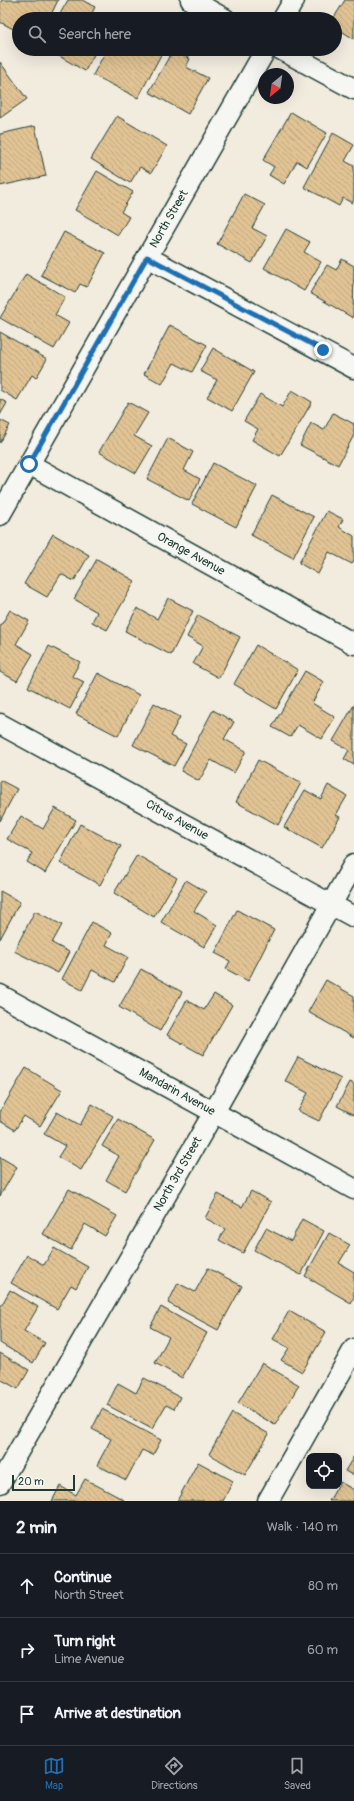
<!DOCTYPE html>
<html lang="en">
<head>
<meta charset="utf-8">
<style>
	body { margin:0; font-family:Pangolin,sans-serif; background:#242831; color:#f1f3f6 }
	.controls { position:absolute; right:12px; bottom:12px; display:grid; overflow:hidden; border-radius:8px; box-shadow:0 4px 16px #0002 }
	.controls button { width:36px; height:36px; display:grid; place-items:center; padding:0; border:0; border-bottom:1px solid #363941; background:#171b24; color:#f1f3f6; font:20px sans-serif }
	.compass { position:absolute; left:258px; top:68px; width:36px; height:36px; border-radius:50%; background:#171b24; box-shadow:0 4px 16px #0002; rotate:209deg }
	.scale { position:absolute; left:12px; bottom:10px; width:63px; box-sizing:border-box; padding-left:4px; border:2px solid #1f3d34; border-top:0; font-size:11px; line-height:14px; white-space:nowrap; color:#1f3d34; -webkit-text-stroke:3px #f6f6f2; paint-order:stroke }
	.stop { position:absolute; width:12px; height:12px; margin:-9px; border:3px solid #1f6fb2; border-radius:50%; background:#fff }
	.stop.end { background:#1f6fb2; border-color:#fff; box-shadow:0 1px 4px #0008 }
	.list { margin:0; padding:0; list-style:none }
	h2 { display:flex; justify-content:space-between; align-items:center; height:52px; margin:0; padding:0 16px; font-size:17px }
	h2 small { font-size:13px; font-weight:400; color:#9ea1a6 }
	.list li { display:grid; grid-template-columns:26px 1fr auto; gap:12px; align-items:center; box-sizing:border-box; height:64px; padding:0 16px; border-top:1px solid #363941 }
	.list b { display:block; font-size:15px; white-space:nowrap }
	.list p { margin:0; font-size:13px; white-space:nowrap; color:#9ea1a6 }
	.list em { font-size:13px; font-style:normal; color:#9ea1a6 }
	.icon { flex:none; width:22px; height:22px; fill:none; stroke:currentColor; stroke-width:2; stroke-linecap:round; stroke-linejoin:round }
	.map { position:relative; flex:none; width:354px; height:1501px; overflow:hidden }
	.search { position:absolute; background:#171b24; box-shadow:0 4px 16px #0002; left:12px; right:12px; top:12px; height:44px; display:flex; align-items:center; gap:10px; box-sizing:border-box; padding:0 14px; border-radius:22px; color:#9ea1a6; font-size:15px }
	.sheet { height:244px; background:#171b24 }
	nav { display:flex; justify-content:space-around; align-items:center; box-sizing:border-box; height:56px; border-top:1px solid #363941; background:#171b24; font-size:11px; color:#9ea1a6 }
	nav a { display:grid; justify-items:center; gap:2px }
	nav .on { color:#1f6fb2 }
	.map>svg:first-child { display:block }
	.building { fill:url(#building-back-hatch); stroke:#1f3d34 }
	.lines { fill:none; stroke-linecap:round; stroke-linejoin:round }
	.street-casing { stroke:#1f3d34; stroke-width:23 }
	.street { stroke:#f6f6f2; stroke-width:20 }
	.route { stroke:#1f6fb2; stroke-width:5 }
	.labels { text-anchor:middle; dominant-baseline:central; stroke-width:3.5; stroke-linejoin:round; paint-order:stroke }
	.street-label { font-size:12px; fill:#1f3d34; stroke:#f6f6f2 }
</style>
</head>
<body>
<div class="map">
<svg width="354" height="1501" viewBox="0 0 354 1501">
	<defs>
		<pattern id="building-back-hatch" width="6" height="6" patternUnits="userSpaceOnUse"><rect width="6" height="6" fill="#e1c394"/><path d="M-1 5l2 2M0 0l6 6M5-1l2 2" fill="none" stroke="#c1a880"/></pattern>
	</defs>
	<rect width="100%" height="100%" fill="#f2ecdf"/>
	<filter id="ink" filterUnits="userSpaceOnUse"><feTurbulence type="fractalNoise" baseFrequency=".025" numOctaves="2"/><feDisplacementMap in="SourceGraphic" scale="8" xChannelSelector="R" yChannelSelector="G"/><feConvolveMatrix kernelMatrix="1 2 1 2 8 2 1 2 1" color-interpolation-filters="sRGB"/></filter>
	<g filter="url(#ink)">
		<path class="building" d="M2 0H58L49 19H19V32L0 22V3Z
			M68 0H82L95 7 89 19H57Z
			M345 0H354V39L335 27V19H333Z
			M47 49H97L85 71Z
			M107 49H164L138 98 93 75Z
			M173 50 190 59 186 67 208 78 188 114 149 92Z
			M0 62 27 99 0 118Z
			M291 112 327 133 307 167 297 161 284 184 269 175 274 167 263 160Z
			M117 116 167 146 151 173 140 167 130 183 91 159Z
			M35 126 46 176 0 186V134Z
			M333 133 354 145 345 161 354 166V199L352 203 343 198 339 206 304 187Z
			M97 171 133 192 121 212 129 217 118 235 75 210Z
			M244 194 265 205 252 228 267 236 252 263 217 244Z
			M286 229 310 242 304 252 321 262 304 291 264 268Z
			M64 232 105 253 87 287 80 284 75 293 41 275Z
			M342 259 354 266 353 318 310 293 327 265 336 270Z
			M26 274 65 297 55 315 69 323 54 349 0 318Z
			M170 325 207 345 192 372 174 363 162 384 144 374Z
			M0 332 47 359 36 378 32 375 17 400 0 390Z
			M213 348 254 372 232 411 207 397 217 380 200 371Z
			M292 390 312 402 280 456 252 440 258 429 244 421 260 394 282 407Z
			M0 399 7 403 0 415Z
			M128 402 148 413 134 436 152 446 136 473 99 452Z
			M333 413 354 424V435L338 465 300 445 311 423 324 430Z
			M0 420 10 425 0 443Z
			M168 438 193 452 184 470 200 479 189 501 147 479Z
			M213 463 257 486 236 527 192 504Z
			M272 495 314 517 293 558 251 535Z
			M327 511 343 519 339 527 354 536V561L352 564 329 552 318 574 299 563Z
			M53 534 89 555 74 581 61 574 47 597 24 584Z
			M97 559 135 581 107 630 92 622 97 612 74 599Z
			M168 598 193 611 171 655 125 631 137 608 157 619Z
			M10 610 29 621 16 644 33 654 17 681 0 672V627Z
			M198 615 240 637 219 678 193 664 203 646 187 637Z
			M256 645 298 670 276 709 234 684Z
			M49 646 80 662 72 676 84 682 70 709 28 687Z
			M305 671 324 682 312 703 335 717 322 739 298 725 290 737 272 727Z
			M98 673 139 695 118 736 76 714Z
			M154 703 180 717 170 736 186 744 174 766 133 745Z
			M354 705V765L344 759 349 750 333 741Z
			M213 710 234 722 224 739 246 751 234 773 211 760 199 781 181 771Z
			M258 760 301 783 278 825 236 802Z
			M0 780 17 789 0 821Z
			M328 785 347 796 336 815 340 817 322 848 284 827 305 790 321 799Z
			M55 808 76 820 45 873 27 862 32 853 7 839 21 816 43 829Z
			M80 824 121 846 100 885 60 863Z
			M137 855 177 878 154 917 114 893Z
			M186 880 206 892 194 911 217 925 204 947 161 922Z
			M0 891 20 902 0 939Z
			M237 910 274 930 248 981 226 969 230 961 215 953Z
			M35 911 62 925 52 943 69 952 58 973 14 951Z
			M92 922 112 933 106 945 128 957 115 982 92 970 82 990 62 979Z
			M141 969 182 992 160 1031 119 1007Z
			M326 980 354 996V1038L308 1012Z
			M214 994 232 1005 203 1055 167 1035 187 1000 204 1010Z
			M298 1057 341 1079 319 1121 298 1111 308 1093 285 1081Z
			M26 1068 62 1090 40 1126 24 1116 15 1130 0 1121V1112Z
			M350 1082 354 1084V1115L337 1106Z
			M92 1104 113 1116 81 1170 58 1157 65 1146 44 1134 57 1112 80 1125Z
			M118 1119 155 1140 125 1191 106 1180 119 1156 102 1146Z
			M0 1157 17 1167 0 1196Z
			M69 1189 117 1216 105 1236 85 1224 71 1250 43 1234Z
			M251 1191 271 1202 243 1253 219 1240 225 1229 205 1218 218 1194 242 1207Z
			M302 1219 324 1231 301 1275 254 1250 266 1228 291 1241Z
			M329 1233 350 1245 339 1263 354 1272V1297L351 1303 305 1276Z
			M54 1248 88 1267 76 1288 71 1285 57 1309 11 1283 27 1255 44 1265Z
			M208 1268 242 1286 218 1330 168 1303 178 1283 195 1292Z
			M10 1290 38 1307 24 1331 45 1343 33 1363 0 1343V1308Z
			M161 1307 207 1333 182 1378 155 1363 169 1337 150 1327Z
			M289 1311 326 1332 302 1372 281 1360 289 1348 273 1339Z
			M0 1353 29 1370 18 1389 0 1379Z
			M262 1363 299 1385 275 1425 238 1403Z
			M144 1378 180 1397 174 1409 166 1405 152 1429 107 1405 118 1383 136 1393Z
			M102 1409 161 1440 153 1455 142 1450 126 1480 97 1465 111 1439 92 1429Z
			M232 1413 269 1434 245 1475 209 1454Z
			M354 1456V1476L345 1471Z
			M198 1462 233 1481 223 1501H177Z
			M85 1479 124 1500V1501H52L60 1486 76 1495Z
			M340 1482 354 1490V1501H329Z"/>
		<g class="lines">
			<g class="street-casing">
				<path id="street" d="M191 0 225 19
					M283 19 294 0
					M280 49 354 89
					M147 257 354 368
					M29 464 354 644
					M0 515 266 49
					M0 724 354 917
					M0 995 354 1189
					M0 1483 214 1112 354 864
					M268 1501 354 1349"/>
			</g>
			<use href="#street" class="street"/>
		</g>
	</g>
	<g class="lines" filter="url(#ink)">
		<path class="route" d="M29 464 147 257 323 350"/>
	</g>
	<g class="labels">
		<g class="street-label">
			<text transform="translate(169 219) rotate(-60)">North Street</text>
			<text transform="translate(191 554) rotate(29)">Orange Avenue</text>
			<text transform="translate(177 820) rotate(29)">Citrus Avenue</text>
			<text transform="translate(177 1092) rotate(29)">Mandarin Avenue</text>
			<text transform="translate(178 1174) rotate(-60)">North 3rd Street</text>
		</g>
	</g>
</svg>
<div class="controls">
<button><svg class="icon" aria-label="locate" viewBox="0 0 24 24"><circle cx="12" cy="12" r="6"/><path d="M12 2v4M12 18v4M2 12h4M18 12h4"/></svg></button>
</div>
<svg class="compass" viewBox="-18 -18 36 36"><path d="M0-13l5 13h-10z" fill="#e53935"/><path d="M0 13l5-13h-10z" fill="#9ea1a6"/></svg>
<div class="scale">20 m</div>
<div class="stop" style="left:29px;top:464px"></div>
<div class="stop end" style="left:323px;top:350px"></div>
<div class="search"><svg class="icon" aria-label="search" viewBox="0 0 24 24"><circle cx="10" cy="10" r="6"/><path d="M15 15l6 6"/></svg>Search here</div>
</div>
<section class="sheet">
<h2>2 min<small>Walk · 140 m</small></h2>
<ul class="list">
<li><svg class="icon" aria-label="ahead" viewBox="0 0 24 24"><path d="M12 20V5M6 11l6-6 6 6"/></svg><div><b>Continue</b><p>North Street</p></div><em>80 m</em></li>
<li><svg class="icon" aria-label="right" viewBox="0 0 24 24"><path d="M7 20v-9h11M14 6l5 5-5 5"/></svg><div><b>Turn right</b><p>Lime Avenue</p></div><em>60 m</em></li>
<li><svg class="icon" aria-label="arrive" viewBox="0 0 24 24"><path d="M6 21V4h12l-3 4 3 4H6"/></svg><div><b>Arrive at destination</b></div></li>
</ul>
</section>
<nav>
<a class="on"><svg class="icon" aria-label="map" viewBox="0 0 24 24"><path d="M3 6l6-2 6 2 6-2v14l-6 2-6-2-6 2zM9 4v14M15 6v14"/></svg>Map</a>
<a><svg class="icon" aria-label="directions" viewBox="0 0 24 24"><path d="M12 3l9 9-9 9-9-9zM9 14v-3h6M13 9l2 2-2 2"/></svg>Directions</a>
<a><svg class="icon" aria-label="saved" viewBox="0 0 24 24"><path d="M7 4h10v16l-5-4-5 4z"/></svg>Saved</a>
</nav>
</body>
</html>
